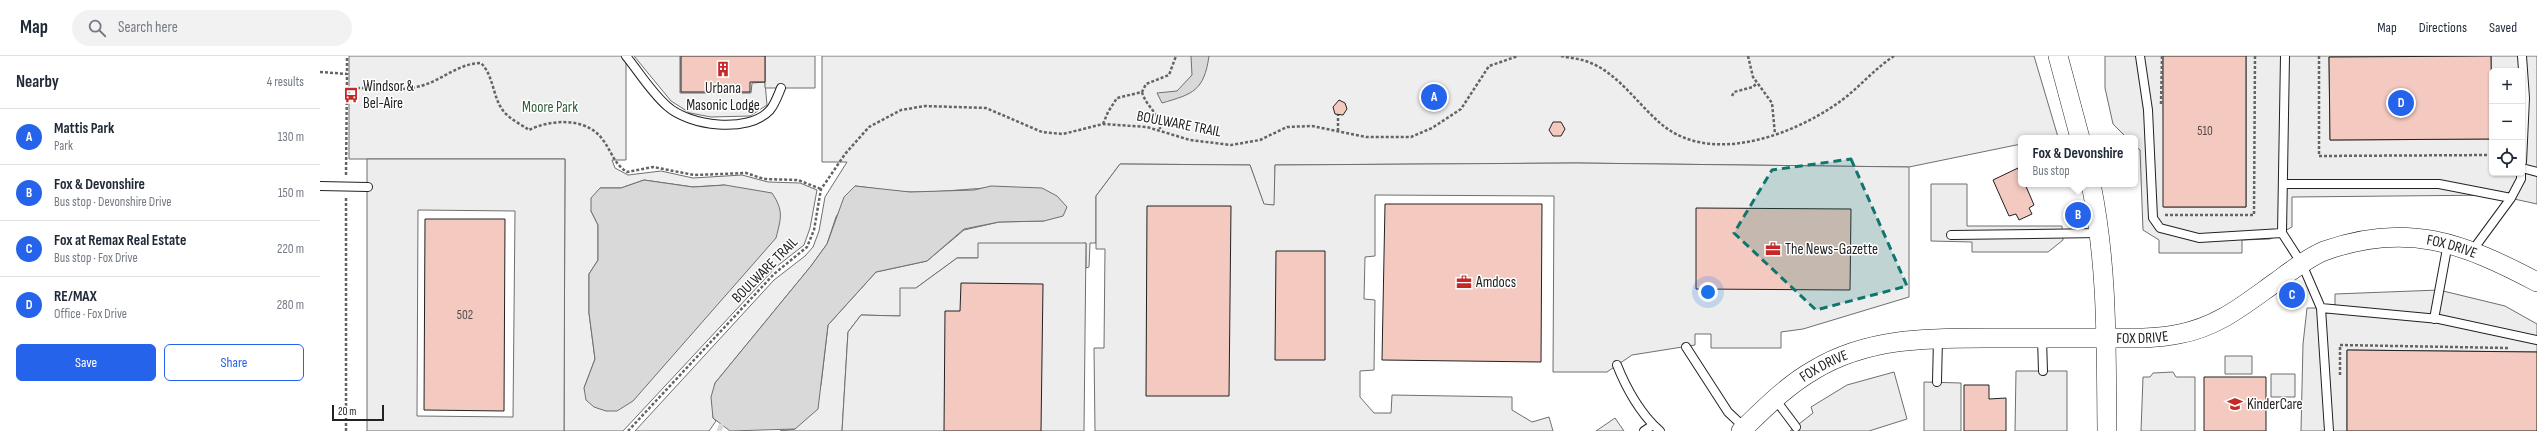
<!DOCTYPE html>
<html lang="en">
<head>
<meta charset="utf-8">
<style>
	body { margin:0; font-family:"Sofia Sans Condensed",sans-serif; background:#f2f2f3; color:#1f2937 }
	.controls { position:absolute; right:12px; top:12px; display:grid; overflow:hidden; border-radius:6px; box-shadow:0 1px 3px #0004 }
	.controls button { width:36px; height:36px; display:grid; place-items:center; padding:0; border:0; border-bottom:1px solid #e0e1e3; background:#fff; color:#1f2937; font:20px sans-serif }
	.scale { position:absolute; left:12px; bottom:10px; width:52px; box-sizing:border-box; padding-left:4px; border:2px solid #222; border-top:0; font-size:11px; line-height:14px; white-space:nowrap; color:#222; -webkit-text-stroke:3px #fff; paint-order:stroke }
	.you { position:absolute; left:1388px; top:236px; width:14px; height:14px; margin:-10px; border:3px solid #fff; border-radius:50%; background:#1a73e8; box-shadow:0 0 0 6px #1a73e833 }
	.badge { display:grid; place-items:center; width:26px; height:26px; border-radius:50%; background:#2563eb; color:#fff; font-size:13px; font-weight:700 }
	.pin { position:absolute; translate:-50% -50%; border:2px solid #fff; box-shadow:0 1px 4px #0006 }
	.popup { position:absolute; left:1698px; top:79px; width:120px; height:52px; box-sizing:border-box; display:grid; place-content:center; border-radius:6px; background:#fff; filter:drop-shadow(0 1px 3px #0005); font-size:13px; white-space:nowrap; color:#747a83 }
	.popup b { font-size:15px; color:#1f2937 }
	.popup::after { content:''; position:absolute; left:50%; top:100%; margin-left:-8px; border:8px solid transparent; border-top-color:#fff }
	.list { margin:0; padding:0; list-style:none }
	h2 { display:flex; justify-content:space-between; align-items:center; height:52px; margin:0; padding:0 16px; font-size:17px }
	h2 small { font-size:13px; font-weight:400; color:#747a83 }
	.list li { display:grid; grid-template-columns:26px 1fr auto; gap:12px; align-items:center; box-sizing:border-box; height:56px; padding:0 16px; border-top:1px solid #e0e1e3 }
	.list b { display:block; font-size:15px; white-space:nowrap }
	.list p { margin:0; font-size:13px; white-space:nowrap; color:#747a83 }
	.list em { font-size:13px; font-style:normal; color:#747a83 }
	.actions { display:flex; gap:8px; padding:12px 16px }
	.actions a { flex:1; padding:9px 0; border:1px solid #2563eb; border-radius:6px; text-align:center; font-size:14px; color:#2563eb }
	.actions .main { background:#2563eb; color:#fff }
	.icon { flex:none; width:22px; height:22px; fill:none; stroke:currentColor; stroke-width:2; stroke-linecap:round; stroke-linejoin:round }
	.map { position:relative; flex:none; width:2217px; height:375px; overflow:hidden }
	header { display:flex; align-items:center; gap:24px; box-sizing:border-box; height:56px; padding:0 20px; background:#fff; border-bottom:1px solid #e0e1e3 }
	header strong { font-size:19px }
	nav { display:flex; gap:22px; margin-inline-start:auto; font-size:14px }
	.search { width:280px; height:36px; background:#f2f2f3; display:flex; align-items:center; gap:10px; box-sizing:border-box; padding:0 14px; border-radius:22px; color:#747a83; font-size:15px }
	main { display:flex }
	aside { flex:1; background:#fff }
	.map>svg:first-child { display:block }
	.green { fill:#eee; stroke:#6f6f6f; fill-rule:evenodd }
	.parking { fill:#ededed; stroke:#6f6f6f; fill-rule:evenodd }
	.water { fill:#d9d9d9; stroke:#6f6f6f }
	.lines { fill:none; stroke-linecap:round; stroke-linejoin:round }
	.stream { stroke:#d9d9d9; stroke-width:5 }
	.building { fill:#f3c9c0; stroke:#222 }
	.service-casing { stroke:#222; stroke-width:10 }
	.tertiary-casing { stroke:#222; stroke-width:20 }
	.path { stroke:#646464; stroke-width:2.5; stroke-dasharray:3 2; stroke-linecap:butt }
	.service { stroke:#fff; stroke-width:8 }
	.tertiary { stroke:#fff; stroke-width:19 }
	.marked { fill:#0f766e; fill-opacity:0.2; stroke:#0f766e; stroke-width:3; stroke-dasharray:8 5; stroke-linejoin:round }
	.labels { text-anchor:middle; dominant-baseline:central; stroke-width:3; stroke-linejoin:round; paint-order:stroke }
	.number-label { font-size:13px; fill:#564c4a }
	.poi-label { font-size:15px; fill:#222; stroke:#fff; text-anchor:start }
	.park-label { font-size:15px; fill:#2f5e38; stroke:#fff }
	.street-label { font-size:15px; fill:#222; stroke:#fff }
</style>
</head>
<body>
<header>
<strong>Map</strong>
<div class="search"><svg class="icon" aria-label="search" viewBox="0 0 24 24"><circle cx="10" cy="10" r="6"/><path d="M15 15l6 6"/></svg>Search here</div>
<nav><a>Map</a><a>Directions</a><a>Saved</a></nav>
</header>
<main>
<aside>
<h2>Nearby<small>4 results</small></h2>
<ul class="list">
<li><span class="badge">A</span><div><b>Mattis Park</b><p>Park</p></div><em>130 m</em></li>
<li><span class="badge">B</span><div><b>Fox &amp; Devonshire</b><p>Bus stop · Devonshire Drive</p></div><em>150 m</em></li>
<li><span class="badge">C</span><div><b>Fox at Remax Real Estate</b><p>Bus stop · Fox Drive</p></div><em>220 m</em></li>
<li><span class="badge">D</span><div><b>RE/MAX</b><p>Office · Fox Drive</p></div><em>280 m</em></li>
</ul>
<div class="actions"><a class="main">Save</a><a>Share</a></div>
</aside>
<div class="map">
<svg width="2217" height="375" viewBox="0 0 2217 375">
	<rect width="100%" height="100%" fill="#fff"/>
	<path class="green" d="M29 0H306V104H292L295 112 308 119 341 115 373 122 422 119 448 126 480 127 497 134 490 172 484 189 456 211 303 375H244L245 103H29ZM324 124 373 131 405 129 286 355 264 332 275 303 269 257V218L278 204V169L271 155 280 132H301Z
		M314 0H360V37H431L432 27 445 26 447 49 430 60 391 61 370 57 351 45Z
		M502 0H1714L1738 81 1701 82V88L1589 111 1257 107 955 109V149H944L930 109 800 108 776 140V187H770L769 211 766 212V187L658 202H637L596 232 580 260 541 259 528 276 522 375H460L475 373 501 329 508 269 556 216 607 205 644 174 679 166 724 165 696 132C661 130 626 137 591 136 572 136 554 132 535 130L516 161 507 188 491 210 395 327 393 362 396 365 389 375H315L454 224 485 200 493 191 499 175 505 141 527 106H502Z
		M1905 300H1932V318H1905Z
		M1951 318H1975V341H1951Z"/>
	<path class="parking" d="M445 0H495V32H445Z
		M1785 0H1843L1844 151H1926V0H2217V148L2176 139 1972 141V171L1950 183 1922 184V197H1839V184L1823 174 1820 94 1815 90V82H1807L1793 68 1785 32ZM2009 1H2171L2172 83 2010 84ZM2172 15H2202V117H2172Z
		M47 103H245L244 375H47ZM98 154 195 155 193 361 97 360Z
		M1257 107 1589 111V241L1483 273 1461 276V292H1391V278H1375V289L1312 299 1287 316H1233L1234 140 1055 139V200L1045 201 1044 243 1055 244 1054 314 1040 315V341L1054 357H1071L1072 339 1192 341V354L1212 366 1229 361 1233 375H775L774 292H784L785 193H776V140L800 108 930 109 944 148 954 149 955 109Z
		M1611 128H1647V170H1742L1743 184 1728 196H1652V186L1611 185Z
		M658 187H766L764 375H522L528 276 541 259 580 260V232H596L637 202H658Z
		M2119 234 2185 250 2217 268V296L2027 294V375H1981L1983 288 1987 252H2015V238Z
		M1696 315H1747V375H1695Z
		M1574 316 1587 363 1549 375H1470L1493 357 1491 351 1527 329Z
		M1853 316 1856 321H1875V375H1821L1823 321H1830L1833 317Z
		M1604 326 1641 327V375H1604Z
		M1295 362 1304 375H1276Z"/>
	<path class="water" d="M871 0H889C884 35 873 38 842 47L837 37 857 35 872 19Z
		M324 124 373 131 405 129 452 137C464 155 461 162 456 182L313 345 297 355H286L274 351 266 344 264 332 275 303 269 257V218L278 204V169L271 155V142L280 132H301Z
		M535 130 590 136 654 134 671 130 722 132 737 140 747 151 743 160 724 165 679 166 644 173 607 205 556 216 508 269 498 353 475 373 410 375 393 362 391 341 395 327 491 210 507 188 524 141Z"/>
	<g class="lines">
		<path class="stream" d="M399 375 401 370"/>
	</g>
	<path class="building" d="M361 0H445V26H430V36H361Z
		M1843 0H1926V151H1843Z
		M2171 0 2172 83 2010 84 2009 1Z
		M1019 44 1025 47 1027 53 1023 59 1015 58 1013 51Z
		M1233 66H1241L1245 73 1241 80H1233L1229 74Z
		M1698 112 1701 128H1705L1714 149 1709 152 1712 158 1699 164 1696 158 1689 160 1673 124Z
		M1065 148H1222L1221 306 1062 304Z
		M827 150H911L909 340H826Z
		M1376 152 1531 153 1530 234 1376 233Z
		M105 163H185L184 355 104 354Z
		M956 195H1005V304H955Z
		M641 227 723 228 721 375H624L625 255H640Z
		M2027 294 2217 296V375H2027Z
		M1884 321H1946V375H1884Z
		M1644 329H1669V343L1686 342V375H1644Z"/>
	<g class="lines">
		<g class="service-casing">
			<path id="service" d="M306 0C319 16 331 36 347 50 369 70 428 78 450 54 455 48 458 39 461 32
				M1820 0 1828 54 1833 162 1840 172 1879 182 1962 177 1965 0
				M2202 106 2205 42 2202 0
				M2202 112 2217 116
				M1963 128H2119L2191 142 2201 123V117
				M0 130 48 131
				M1962 177 1982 208 2001 252 2009 375
				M1631 179 1780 177
				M2152 195 2191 142
				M2001 252 2119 263 2217 284
				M2114 263 2128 187
				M1722 283 1723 315
				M1366 291 1408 356 1425 372
				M1297 309C1306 332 1321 359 1340 375
				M1617 326 1618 282
				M1455 343 1476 371
				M1324 375 1333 369"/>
		</g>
		<g class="tertiary-casing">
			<g id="tertiary">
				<path d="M1738 0 1760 82"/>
				<path d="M1771 128C1788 212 1786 290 1787 375"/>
				<path id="s1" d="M1421 375C1444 353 1466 330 1494 314 1550 280 1614 282 1678 282 1714 282 1750 282 1786 282 1810 282 1835 283 1859 278 1898 271 1925 248 1956 226 1971 215 1987 202 2004 195 2087 165 2143 187 2217 226"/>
			</g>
		</g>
		<path class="path" d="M1241 0C1251 2 1262 3 1271 7 1298 18 1318 48 1340 67 1389 110 1471 80 1518 47 1538 33 1554 13 1574 0
			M1428 0 1433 21 1452 47 1455 78
			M1999 0V100L2172 99
			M0 16 27 18V0
			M27 32C52 31 80 37 104 29 123 23 140 7 161 7 175 21 172 44 186 58 192 64 202 69 209 74 231 63 267 61 283 84 292 96 294 108 307 116L333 111 374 119 426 117 444 123 478 124 501 133
			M822 36C826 51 840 57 840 73
			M1412 40 1414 36 1433 31 1437 27
			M1841 48 1842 0
			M783 68 788 56 797 42 822 36 826 28 849 19 856 0
			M1018 75V59
			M26 119 27 18
			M26 142V375
			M1845 159H1934L1935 0
			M2020 319V289L2189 292
			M308 375 454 218 487 191 494 174 501 133 506 126 525 98 549 71 581 54 605 50 666 52 722 76 743 78 783 68 827 71 870 84 911 89 940 84 967 71 992 70 1046 81H1091L1112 72 1141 53 1169 10 1198 0"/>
		<use href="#service" class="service"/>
		<use href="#tertiary" class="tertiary"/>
	</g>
	<path class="marked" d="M1531 103 1587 230 1496 254 1414 177 1452 114Z"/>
	<defs>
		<g id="building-bare" transform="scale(1.2)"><path d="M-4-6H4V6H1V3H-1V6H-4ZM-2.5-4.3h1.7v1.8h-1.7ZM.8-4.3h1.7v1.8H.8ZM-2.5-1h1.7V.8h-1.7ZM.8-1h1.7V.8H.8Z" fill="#c62828" stroke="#fff" stroke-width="2.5" paint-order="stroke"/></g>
		<g id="bus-bare" transform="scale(1.2)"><path d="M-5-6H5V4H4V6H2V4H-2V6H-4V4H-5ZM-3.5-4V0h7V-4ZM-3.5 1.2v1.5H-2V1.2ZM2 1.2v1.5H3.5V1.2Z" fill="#c62828" stroke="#fff" stroke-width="2.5" paint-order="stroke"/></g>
		<g id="office-bare" transform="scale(1.2)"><path d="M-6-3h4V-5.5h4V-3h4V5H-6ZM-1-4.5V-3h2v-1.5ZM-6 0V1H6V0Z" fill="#c62828" stroke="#fff" stroke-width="2.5" paint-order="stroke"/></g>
		<g id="school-bare" transform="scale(1.2)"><path d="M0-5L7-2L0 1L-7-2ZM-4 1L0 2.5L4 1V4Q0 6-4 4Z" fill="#c62828" stroke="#fff" stroke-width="2.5" paint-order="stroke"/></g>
	</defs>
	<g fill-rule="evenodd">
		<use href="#building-bare" x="403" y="13"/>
		<use href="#bus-bare" x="31" y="39"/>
		<use href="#office-bare" x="1453" y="193"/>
		<use href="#office-bare" x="1144" y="226"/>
		<use href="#school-bare" x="1915" y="348"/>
	</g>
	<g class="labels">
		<g class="number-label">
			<text x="1885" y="75">510</text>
			<text x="145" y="259">502</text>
		</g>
		<g class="poi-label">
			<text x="43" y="30">Windsor &amp;<tspan x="43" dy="17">Bel-Aire</tspan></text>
			<text x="403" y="32" text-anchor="middle">Urbana<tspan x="403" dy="17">Masonic Lodge</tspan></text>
			<text x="1465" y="193">The News-Gazette</text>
			<text x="1156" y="226">Amdocs</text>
			<text x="1927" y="348">KinderCare</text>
		</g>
		<g class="park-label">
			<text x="230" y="51">Moore Park</text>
		</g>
		<g class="street-label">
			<text transform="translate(859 68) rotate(11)">BOULWARE TRAIL</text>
			<text stroke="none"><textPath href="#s1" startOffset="765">FOX DRIVE</textPath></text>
			<text transform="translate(445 214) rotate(-45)">BOULWARE TRAIL</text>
			<text stroke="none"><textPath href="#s1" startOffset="429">FOX DRIVE</textPath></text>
			<text stroke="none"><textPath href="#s1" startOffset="106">FOX DRIVE</textPath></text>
		</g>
	</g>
</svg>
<div class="controls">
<button>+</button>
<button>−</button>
<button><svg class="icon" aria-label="locate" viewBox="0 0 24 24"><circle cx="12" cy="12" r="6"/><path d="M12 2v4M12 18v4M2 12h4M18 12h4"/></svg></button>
</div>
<div class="scale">20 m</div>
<div class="you"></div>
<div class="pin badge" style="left:1114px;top:41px">A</div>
<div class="pin badge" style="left:1758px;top:159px">B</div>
<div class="popup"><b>Fox &amp; Devonshire</b>Bus stop</div>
<div class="pin badge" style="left:1972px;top:239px">C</div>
<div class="pin badge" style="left:2081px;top:47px">D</div>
</div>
</main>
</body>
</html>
